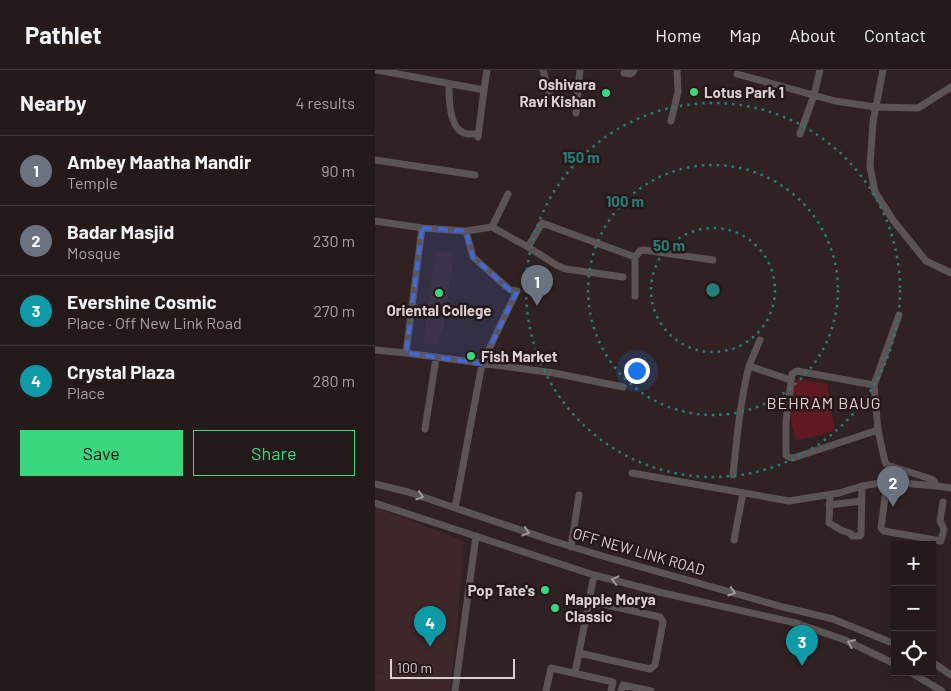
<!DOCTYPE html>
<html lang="en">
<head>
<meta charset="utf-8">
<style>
	body { margin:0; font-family:Barlow,sans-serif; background:#2c2323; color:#f1f3f6 }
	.controls { position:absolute; right:15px; bottom:15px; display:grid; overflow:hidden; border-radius:0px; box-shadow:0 1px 4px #0004 }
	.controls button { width:45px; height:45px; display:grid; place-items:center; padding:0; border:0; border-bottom:1px solid #413839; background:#241a1a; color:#f1f3f6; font:25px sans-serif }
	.scale { position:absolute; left:15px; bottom:12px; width:125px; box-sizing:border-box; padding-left:5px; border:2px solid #d8cece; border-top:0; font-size:14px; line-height:18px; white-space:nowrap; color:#d8cece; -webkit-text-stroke:4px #261819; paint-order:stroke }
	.you { position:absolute; left:261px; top:300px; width:18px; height:18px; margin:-12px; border:4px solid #fff; border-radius:50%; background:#1a73e8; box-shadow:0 0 0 8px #1a73e833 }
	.badge { display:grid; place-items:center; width:32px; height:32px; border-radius:50%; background:#39d87f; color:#fff; font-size:16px; font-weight:700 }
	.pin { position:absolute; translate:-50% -41px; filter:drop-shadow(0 1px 2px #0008) }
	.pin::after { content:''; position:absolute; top:26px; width:18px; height:15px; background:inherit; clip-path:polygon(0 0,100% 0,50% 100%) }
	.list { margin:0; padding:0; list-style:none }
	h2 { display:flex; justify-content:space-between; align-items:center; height:65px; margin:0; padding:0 20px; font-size:21px }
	h2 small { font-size:16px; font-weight:400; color:#a3a1a2 }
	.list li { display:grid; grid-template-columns:32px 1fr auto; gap:15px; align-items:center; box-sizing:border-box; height:70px; padding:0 20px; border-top:1px solid #413839 }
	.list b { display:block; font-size:19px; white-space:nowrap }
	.list p { margin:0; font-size:16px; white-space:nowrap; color:#a3a1a2 }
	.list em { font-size:16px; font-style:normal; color:#a3a1a2 }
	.actions { display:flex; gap:10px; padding:15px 20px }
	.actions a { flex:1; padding:11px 0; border:1px solid #39d87f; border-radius:0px; text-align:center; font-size:18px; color:#39d87f }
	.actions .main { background:#39d87f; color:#111 }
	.icon { flex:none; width:28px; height:28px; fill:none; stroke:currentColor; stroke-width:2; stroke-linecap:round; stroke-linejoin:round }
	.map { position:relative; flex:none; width:576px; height:621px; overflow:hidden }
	header { display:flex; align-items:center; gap:30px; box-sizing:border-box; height:70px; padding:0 25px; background:#241a1a; border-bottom:1px solid #413839 }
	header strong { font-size:24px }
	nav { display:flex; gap:28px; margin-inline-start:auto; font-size:18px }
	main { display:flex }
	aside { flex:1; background:#241a1a }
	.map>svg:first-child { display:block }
	.built { fill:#3d2728 }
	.green { fill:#5f1922 }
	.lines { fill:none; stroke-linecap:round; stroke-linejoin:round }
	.minor { stroke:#5b5354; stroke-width:7 }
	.oneway { stroke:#a09797 }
	.marked { fill:#4268d6; fill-opacity:0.2; stroke:#4268d6; stroke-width:4; stroke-dasharray:10 6; stroke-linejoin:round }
	.ring { fill:none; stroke:#237f78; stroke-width:2.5; stroke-dasharray:2.5 5 }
	.poi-dot { fill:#39d87f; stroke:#261819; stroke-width:2 }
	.labels { text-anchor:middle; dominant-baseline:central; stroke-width:5; stroke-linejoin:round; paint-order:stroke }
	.poi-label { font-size:15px; font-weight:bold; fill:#d8cece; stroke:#261819; text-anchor:start }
	.street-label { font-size:15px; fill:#d8cece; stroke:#261819 }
	.neighbourhood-label { font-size:16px; letter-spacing:1px; fill:#e3cfcf; stroke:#261819 }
	.centre { fill:#237f78; stroke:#261819; stroke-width:2.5 }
	.ring-label { font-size:15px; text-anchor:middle; font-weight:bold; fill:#237f78; stroke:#261819; stroke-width:5; stroke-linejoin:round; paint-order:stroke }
</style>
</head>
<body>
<header>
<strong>Pathlet</strong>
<nav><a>Home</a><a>Map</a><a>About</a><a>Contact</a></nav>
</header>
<main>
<aside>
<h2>Nearby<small>4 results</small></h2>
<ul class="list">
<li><span class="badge" style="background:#6b7280">1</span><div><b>Ambey Maatha Mandir</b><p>Temple</p></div><em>90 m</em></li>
<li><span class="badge" style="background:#6b7280">2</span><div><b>Badar Masjid</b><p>Mosque</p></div><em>230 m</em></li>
<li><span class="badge" style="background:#0f9aa8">3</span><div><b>Evershine Cosmic</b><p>Place · Off New Link Road</p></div><em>270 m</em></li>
<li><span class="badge" style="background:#0f9aa8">4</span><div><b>Crystal Plaza</b><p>Place</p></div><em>280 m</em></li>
</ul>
<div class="actions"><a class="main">Save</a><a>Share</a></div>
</aside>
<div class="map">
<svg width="576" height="621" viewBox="0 0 576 621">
	<rect width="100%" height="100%" fill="#302222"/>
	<path class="built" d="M61 180 79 183 67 265H64L63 275 48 273Z
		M0 437 89 471 82 559 75 621H0V603L25 606 0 602Z"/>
	<path class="green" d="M424 309 452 314 460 361 421 371 417 356 415 334 419 312 421 310Z"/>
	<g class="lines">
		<path class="minor" d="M2 0 109 20
			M168 0 176 30
			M508 0 498 52 495 96 500 122 518 150 551 191 576 203
			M249 3 255 4 258 2 259 0
			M362 4 460 31 501 37 543 38 576 17
			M74 17C74 29 75 56 87 62 92 65 98 64 103 64
			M201 43 205 0
			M296 51 303 22 302 0
			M425 64 439 25 445 0
			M103 67 109 20 112 0
			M0 90 100 105
			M0 151 47 158 31 283 0 280
			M117 157 133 124
			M47 158 91 161 117 157 153 177 167 153 260 187 265 181 269 180 338 190
			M153 177 183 196 191 199 248 207
			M260 187V226
			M524 245 499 315 503 360 510 392 512 395 553 408 558 410 562 416
			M31 283 179 303 248 317
			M374 296 385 270
			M499 315 422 301 417 304 411 351V385L414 387 418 388 503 360
			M50 359 61 288
			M257 403 414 431 464 423 487 416 512 412 562 416 576 418
			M358 405C362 368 365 332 374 296L416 310
			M512 412 506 458 509 461 566 471 569 459 565 451 568 432
			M0 414 33 422 175 470 224 485 408 537 458 549 520 574
			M455 425 454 453 468 461 475 463 477 466H484L486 465 487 416
			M0 433 219 505 288 523 421 553 470 570 520 594
			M454 435 487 431
			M80 438 107 294 125 256 142 221 135 220 98 187 91 161
			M359 470 368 423
			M196 477 204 425
			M204 583 275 599 280 595 288 552 285 547 214 531
			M557 592 576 605
			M535 602 567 621
			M200 603 219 505
			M80 621 101 466
			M171 621 176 598 238 612 236 621
			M246 621 248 615 276 621"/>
	</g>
	<defs><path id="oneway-chevron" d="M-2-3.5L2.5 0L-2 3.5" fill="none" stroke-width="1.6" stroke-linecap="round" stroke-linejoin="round" transform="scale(1.25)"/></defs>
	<g class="oneway">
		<use href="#oneway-chevron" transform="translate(45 426) rotate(18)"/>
		<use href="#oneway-chevron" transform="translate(151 462) rotate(18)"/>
		<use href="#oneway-chevron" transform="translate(240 510) rotate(-166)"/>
		<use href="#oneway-chevron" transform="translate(357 522) rotate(16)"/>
		<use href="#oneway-chevron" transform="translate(476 573) rotate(-156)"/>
	</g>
	<path class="marked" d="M47 158 91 161 98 187 135 220 142 221 107 294 31 283Z"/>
	<g class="ring">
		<circle cx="338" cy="220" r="62"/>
		<circle cx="338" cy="220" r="125"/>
		<circle cx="338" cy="220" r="187"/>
	</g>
	<g class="poi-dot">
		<circle cx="319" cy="22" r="5"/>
		<circle cx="231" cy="23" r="5"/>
		<circle cx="64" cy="223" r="5"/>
		<circle cx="96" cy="286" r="5"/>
		<circle cx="170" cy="520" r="5"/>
		<circle cx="180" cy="538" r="5"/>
	</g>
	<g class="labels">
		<g class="poi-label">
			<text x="221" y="14" text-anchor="end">Oshivara<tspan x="221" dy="17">Ravi Kishan</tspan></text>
			<text x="329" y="22">Lotus Park 1</text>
			<text x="64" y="240" text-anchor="middle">Oriental College</text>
			<text x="106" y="286">Fish Market</text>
			<text x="160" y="520" text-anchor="end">Pop Tate's</text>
			<text x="190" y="529">Mapple Morya<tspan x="190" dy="17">Classic</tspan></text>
		</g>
		<g class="street-label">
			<text transform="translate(264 481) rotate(16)">OFF NEW LINK ROAD</text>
		</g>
		<g class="neighbourhood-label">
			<text x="449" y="332">BEHRAM BAUG</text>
		</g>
	</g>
	<circle cx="338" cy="220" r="8" class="centre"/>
	<g class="ring-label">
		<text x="206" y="93">150 m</text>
		<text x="250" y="137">100 m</text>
		<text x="294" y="181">50 m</text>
	</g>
</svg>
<div class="controls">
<button>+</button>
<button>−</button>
<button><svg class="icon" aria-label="locate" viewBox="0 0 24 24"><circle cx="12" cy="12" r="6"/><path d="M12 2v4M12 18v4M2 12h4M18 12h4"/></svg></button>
</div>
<div class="scale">100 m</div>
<div class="you"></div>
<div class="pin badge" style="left:162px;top:236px;background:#6b7280">1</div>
<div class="pin badge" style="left:518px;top:437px;background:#6b7280">2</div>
<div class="pin badge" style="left:427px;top:596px;background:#0f9aa8">3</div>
<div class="pin badge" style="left:55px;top:577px;background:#0f9aa8">4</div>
</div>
</main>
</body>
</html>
